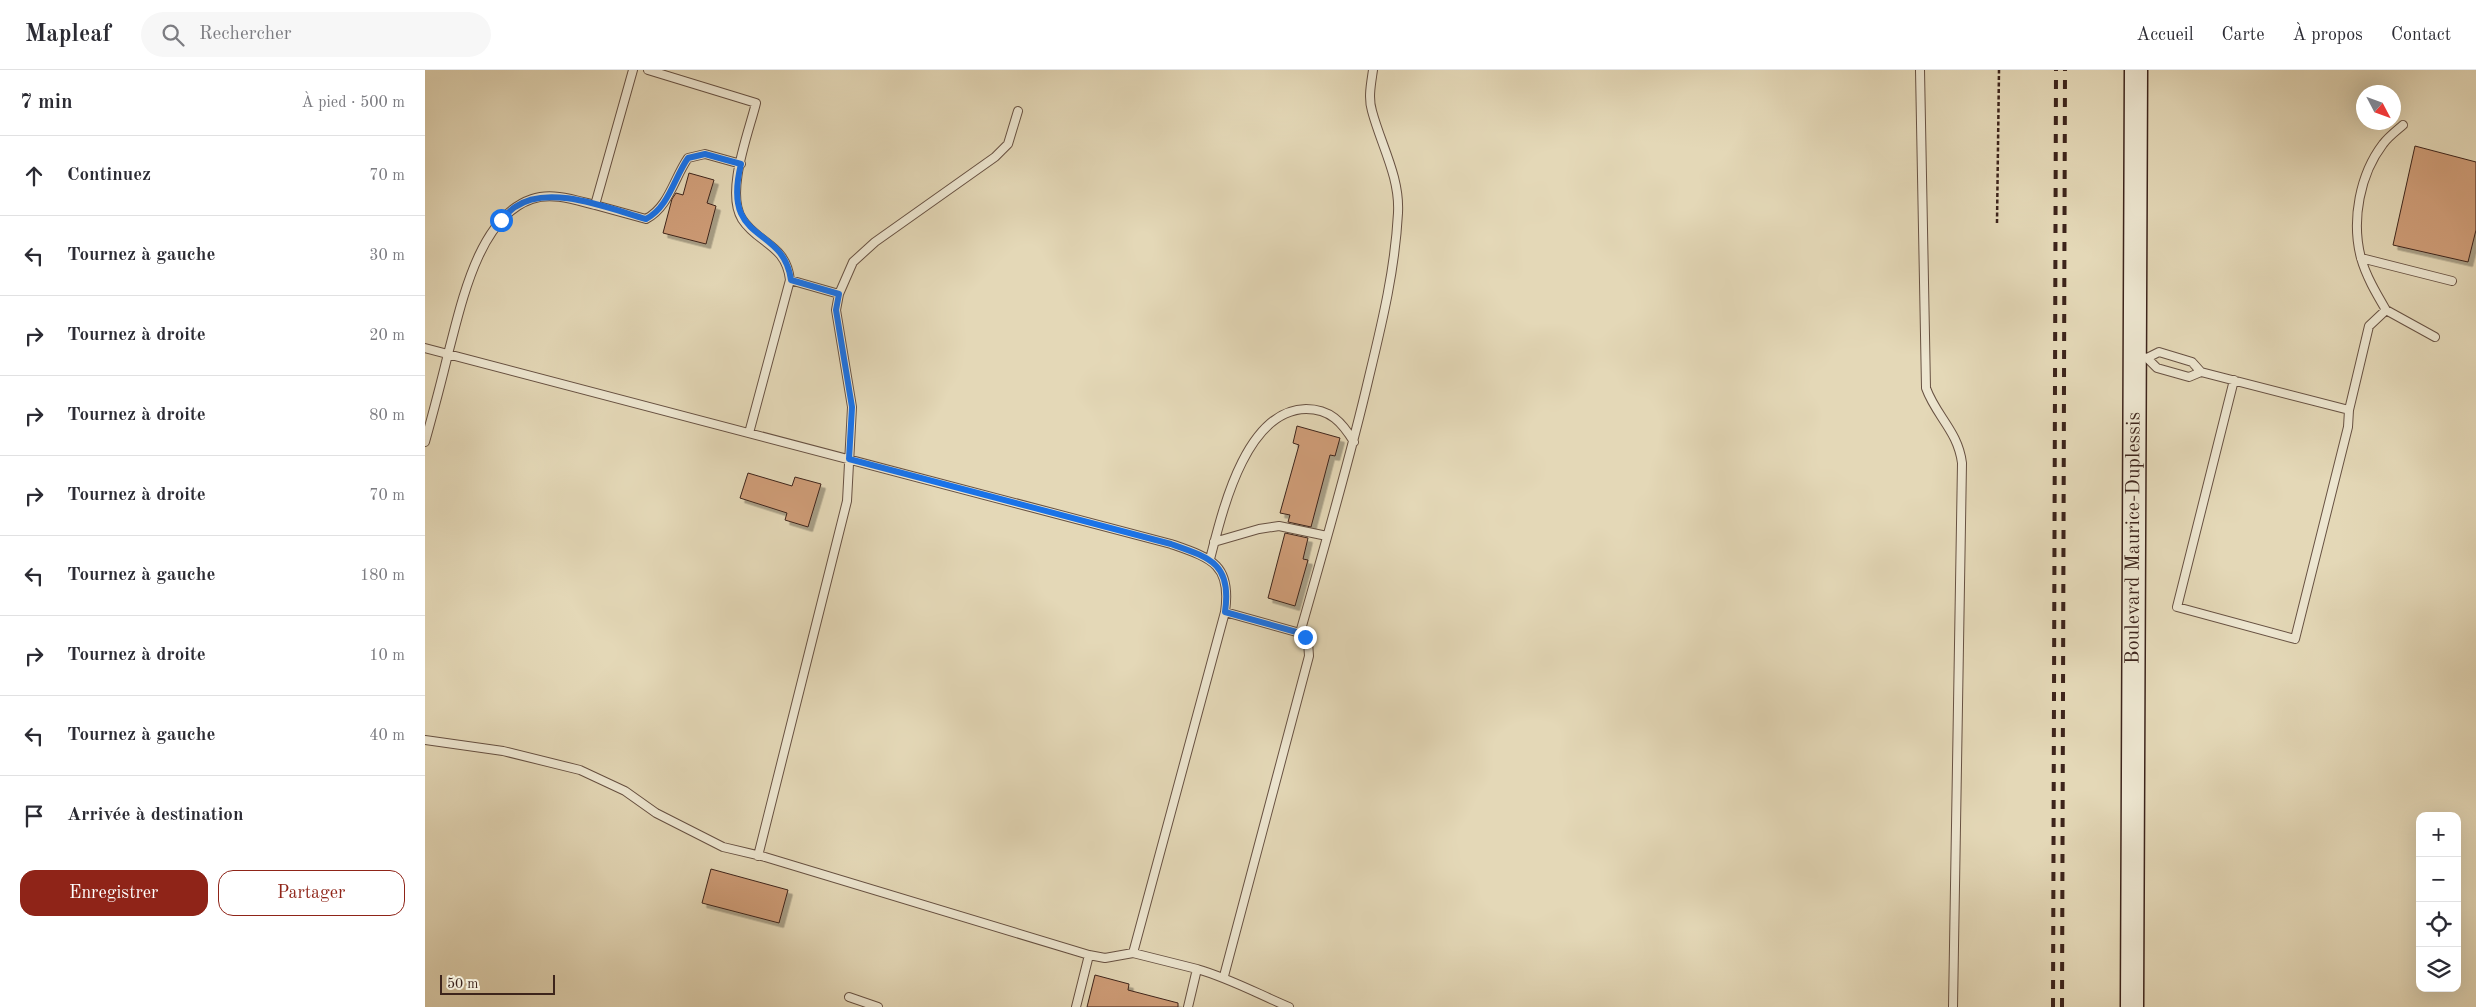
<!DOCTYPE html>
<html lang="fr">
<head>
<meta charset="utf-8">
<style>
	body { margin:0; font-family:"Old Standard TT",serif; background:#f7f7f7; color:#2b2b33 }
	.controls { position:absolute; right:15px; bottom:15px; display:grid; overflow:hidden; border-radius:10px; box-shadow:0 5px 20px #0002 }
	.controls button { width:45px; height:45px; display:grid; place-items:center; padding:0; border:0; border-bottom:1px solid #e1e1e2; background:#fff; color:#2b2b33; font:25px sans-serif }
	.compass { position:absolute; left:1931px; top:15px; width:45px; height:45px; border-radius:50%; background:#fff; box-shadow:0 5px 20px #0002; rotate:131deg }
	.scale { position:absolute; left:15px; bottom:12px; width:115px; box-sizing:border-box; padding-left:5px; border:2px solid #3d241b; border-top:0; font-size:14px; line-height:18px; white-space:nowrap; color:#3d241b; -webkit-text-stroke:4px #ede6d0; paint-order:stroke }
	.stop { position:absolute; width:15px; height:15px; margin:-11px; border:4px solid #1a73e8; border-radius:50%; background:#fff }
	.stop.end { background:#1a73e8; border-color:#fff; box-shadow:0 1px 5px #0008 }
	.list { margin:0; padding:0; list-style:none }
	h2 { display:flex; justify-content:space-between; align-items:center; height:65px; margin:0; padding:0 20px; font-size:21px }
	h2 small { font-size:16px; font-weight:400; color:#7c7c81 }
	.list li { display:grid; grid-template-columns:32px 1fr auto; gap:15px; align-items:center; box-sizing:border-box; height:80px; padding:0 20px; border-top:1px solid #e1e1e2 }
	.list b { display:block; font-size:19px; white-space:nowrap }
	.list em { font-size:16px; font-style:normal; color:#7c7c81 }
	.actions { display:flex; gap:10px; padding:15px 20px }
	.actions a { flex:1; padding:11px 0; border:1px solid #8f2418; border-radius:15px; text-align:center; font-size:18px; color:#8f2418 }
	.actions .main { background:#8f2418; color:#fff }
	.icon { flex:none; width:28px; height:28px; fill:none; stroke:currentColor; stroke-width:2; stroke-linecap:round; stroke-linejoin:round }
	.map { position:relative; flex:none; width:2051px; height:937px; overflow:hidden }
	header { display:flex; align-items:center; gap:30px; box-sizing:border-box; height:70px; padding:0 25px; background:#fff; border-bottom:1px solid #e1e1e2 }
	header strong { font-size:24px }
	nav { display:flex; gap:28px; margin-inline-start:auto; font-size:18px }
	.search { width:350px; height:45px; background:#f7f7f7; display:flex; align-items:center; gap:12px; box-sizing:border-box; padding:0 18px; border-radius:28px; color:#7c7c81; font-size:19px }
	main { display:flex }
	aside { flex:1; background:#fff }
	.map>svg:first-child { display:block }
	.building { fill:#cf9d78; stroke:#3d241b; filter:url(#shadow) }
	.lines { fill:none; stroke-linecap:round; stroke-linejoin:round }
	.lane-casing { stroke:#675142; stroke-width:10 }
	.secondary-casing { stroke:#3d241b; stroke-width:25 }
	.path { stroke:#3d241b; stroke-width:2.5; stroke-dasharray:4 2.5; stroke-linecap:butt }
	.lane { stroke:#ede6d0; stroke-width:8 }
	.secondary { stroke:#ede6d0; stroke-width:22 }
	.rail { stroke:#3d241b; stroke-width:4; stroke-dasharray:9 9; stroke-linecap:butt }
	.route { stroke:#1a73e8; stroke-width:6 }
	.labels { text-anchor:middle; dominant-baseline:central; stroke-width:4; stroke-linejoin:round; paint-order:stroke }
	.street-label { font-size:20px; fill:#3d241b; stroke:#ede6d0 }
</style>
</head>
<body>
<header>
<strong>Mapleaf</strong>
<div class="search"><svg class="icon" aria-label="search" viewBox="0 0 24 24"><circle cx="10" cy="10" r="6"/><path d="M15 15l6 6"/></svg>Rechercher</div>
<nav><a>Accueil</a><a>Carte</a><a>À propos</a><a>Contact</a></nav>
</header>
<main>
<aside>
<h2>7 min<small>À pied · 500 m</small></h2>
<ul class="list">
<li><svg class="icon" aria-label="ahead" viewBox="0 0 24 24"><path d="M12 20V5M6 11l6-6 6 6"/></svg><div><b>Continuez</b></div><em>70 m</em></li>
<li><svg class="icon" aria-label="left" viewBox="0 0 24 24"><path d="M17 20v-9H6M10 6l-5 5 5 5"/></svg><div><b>Tournez à gauche</b></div><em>30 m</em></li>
<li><svg class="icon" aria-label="right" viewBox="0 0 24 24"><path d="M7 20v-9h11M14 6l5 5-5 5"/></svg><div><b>Tournez à droite</b></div><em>20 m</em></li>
<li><svg class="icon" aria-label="right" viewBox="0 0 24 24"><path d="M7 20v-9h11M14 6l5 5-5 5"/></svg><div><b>Tournez à droite</b></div><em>80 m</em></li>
<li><svg class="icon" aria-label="right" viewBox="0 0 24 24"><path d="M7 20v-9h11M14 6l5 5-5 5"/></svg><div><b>Tournez à droite</b></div><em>70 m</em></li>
<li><svg class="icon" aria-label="left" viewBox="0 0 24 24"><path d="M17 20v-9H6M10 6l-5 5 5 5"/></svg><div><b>Tournez à gauche</b></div><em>180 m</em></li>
<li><svg class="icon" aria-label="right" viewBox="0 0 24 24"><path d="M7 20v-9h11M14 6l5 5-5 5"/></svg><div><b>Tournez à droite</b></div><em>10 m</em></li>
<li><svg class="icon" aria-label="left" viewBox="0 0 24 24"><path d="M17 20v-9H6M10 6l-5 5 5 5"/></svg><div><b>Tournez à gauche</b></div><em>40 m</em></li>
<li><svg class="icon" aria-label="arrive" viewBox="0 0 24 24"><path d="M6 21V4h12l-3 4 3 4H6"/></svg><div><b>Arrivée à destination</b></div></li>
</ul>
<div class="actions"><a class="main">Enregistrer</a><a>Partager</a></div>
</aside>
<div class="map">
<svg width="2051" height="937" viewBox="0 0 2051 937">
	<defs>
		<filter id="shadow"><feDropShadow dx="4.5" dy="4.5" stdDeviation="0" flood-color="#0004"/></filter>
	</defs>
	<rect width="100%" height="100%" fill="#e4d8b7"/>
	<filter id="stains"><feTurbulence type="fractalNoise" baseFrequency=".004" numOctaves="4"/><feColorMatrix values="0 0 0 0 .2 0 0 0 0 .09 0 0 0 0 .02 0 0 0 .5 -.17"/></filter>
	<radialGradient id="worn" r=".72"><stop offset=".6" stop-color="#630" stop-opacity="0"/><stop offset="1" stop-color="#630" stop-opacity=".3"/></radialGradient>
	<path class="building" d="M1990 76 2051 92V160L2043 192 1968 175Z
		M264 103 289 110 282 133 291 136 281 174 238 163 247 129 251 123 258 125Z
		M872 356 915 368 910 386 905 385 886 457 863 452 865 445 855 443 874 375 868 373Z
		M323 403 367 416 370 407 396 414 383 457 360 450 362 443 315 428Z
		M860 463 883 468 878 489 883 490 870 536 843 528Z
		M286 799 363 820 354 853 277 833Z
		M670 905 704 914 703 920 753 933V937H662Z"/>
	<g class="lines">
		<g class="lane-casing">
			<path id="lane" d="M208 0 170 135 221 149C244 137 249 108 263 88L280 84 316 94
				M223 0 331 33C324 62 300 122 317 149 333 174 361 174 365 210L324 363
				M1495 0 1501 318C1511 346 1533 361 1537 393L1528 937
				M1936 188 2027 211
				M365 210 414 224
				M1961 240C1951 223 1941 206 1936 188 1926 150 1935 104 1958 74 1963 67 1971 61 1978 55
				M0 278 746 474C786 488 807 494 800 542
				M1711 286 1722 288 1732 298 1764 307 1776 302 1767 292 1734 282 1722 288
				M1776 302 1924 340 1923 357 1870 569 1752 537 1809 310
				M1924 340 1944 256 1961 240 2010 267
				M0 372C8 343 16 313 23 284 36 236 53 147 107 129 127 122 150 130 170 135
				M789 472 834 459 854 456 902 466
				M785 489C797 443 820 340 881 339 905 339 917 352 929 372
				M0 670 78 681 155 700 200 721 231 743 298 777 340 787 664 885 680 888 708 883 772 899 763 937
				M333 786 422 431 427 337 411 240 414 224 428 192 450 172 570 87 583 74 593 41
				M708 883 800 542 875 563C899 478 924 393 944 307 957 253 970 200 973 143 975 107 956 75 947 41 943 28 946 14 948 0
				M772 899C804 908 833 924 864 937
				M799 906 884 586 883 572 875 563
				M424 927 453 937
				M651 937 664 885"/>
		</g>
		<g class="secondary-casing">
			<g id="secondary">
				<path id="s1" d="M1707 937 1711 0"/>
			</g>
		</g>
		<path class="path" d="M1572 153 1574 0"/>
		<use href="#lane" class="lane"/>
		<use href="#secondary" class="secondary"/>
		<path class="rail" d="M1628 937 1631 0
			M1637 937 1640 0"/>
	</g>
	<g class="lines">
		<path class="route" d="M76 150C81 146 85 140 90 137 124 113 185 139 221 149 244 137 249 108 263 88L280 84 316 94C296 176 358 153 366 210L414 224 411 240 427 337 424 389 746 474C786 488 807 494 800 542L875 563 880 567"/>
	</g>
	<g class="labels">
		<g class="street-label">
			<text stroke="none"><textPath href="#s1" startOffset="469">Boulevard Maurice-Duplessis</textPath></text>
		</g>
	</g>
	<rect width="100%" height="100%" filter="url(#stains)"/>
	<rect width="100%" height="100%" fill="url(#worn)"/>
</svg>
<div class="controls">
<button>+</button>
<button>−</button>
<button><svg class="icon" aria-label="locate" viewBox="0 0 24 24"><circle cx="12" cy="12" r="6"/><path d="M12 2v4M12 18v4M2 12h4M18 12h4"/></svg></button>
<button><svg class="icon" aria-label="layers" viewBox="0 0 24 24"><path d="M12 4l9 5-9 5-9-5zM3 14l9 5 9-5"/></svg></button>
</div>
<svg class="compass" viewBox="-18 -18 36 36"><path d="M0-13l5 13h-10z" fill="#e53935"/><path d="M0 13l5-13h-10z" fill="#7c7c81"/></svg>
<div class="scale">50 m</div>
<div class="stop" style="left:76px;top:150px"></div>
<div class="stop end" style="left:880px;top:567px"></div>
</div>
</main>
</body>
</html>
